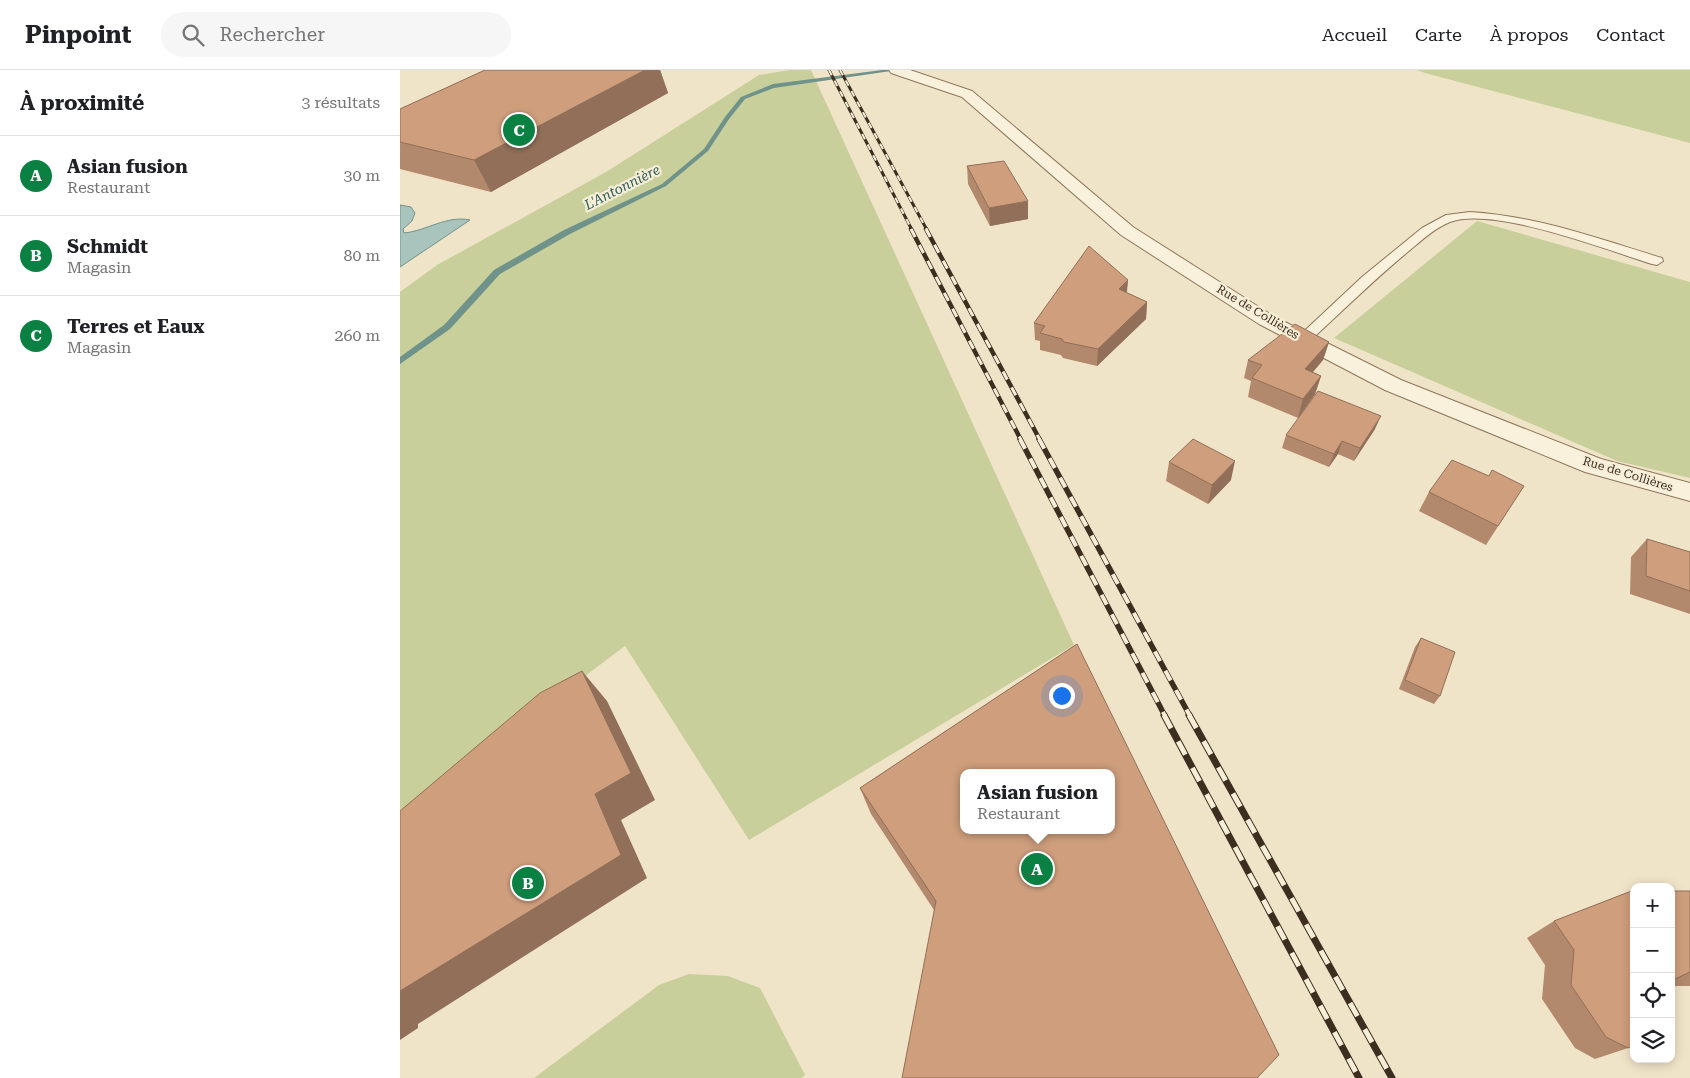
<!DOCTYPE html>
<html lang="fr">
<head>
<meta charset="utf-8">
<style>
	body { margin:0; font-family:"Roboto Serif",serif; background:#f6f6f6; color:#202124 }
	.controls { position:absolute; right:15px; bottom:15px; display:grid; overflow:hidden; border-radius:10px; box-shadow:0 2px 12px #0003 }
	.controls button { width:45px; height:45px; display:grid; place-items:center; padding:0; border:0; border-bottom:1px solid #e0e0e0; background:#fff; color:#202124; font:25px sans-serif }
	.you { position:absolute; left:661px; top:625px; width:18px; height:18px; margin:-12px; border:4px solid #fff; border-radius:50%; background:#1a73e8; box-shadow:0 0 0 8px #1a73e833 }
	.badge { display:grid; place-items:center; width:32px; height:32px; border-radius:50%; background:#0b8043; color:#fff; font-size:16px; font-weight:700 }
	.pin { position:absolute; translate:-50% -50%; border:2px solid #fff; box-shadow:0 1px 5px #0006 }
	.popup { position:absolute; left:560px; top:699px; width:155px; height:65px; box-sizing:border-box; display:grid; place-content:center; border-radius:10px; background:#fff; filter:drop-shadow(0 1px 4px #0005); font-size:16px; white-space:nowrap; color:#757577 }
	.popup b { font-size:19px; color:#202124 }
	.popup::after { content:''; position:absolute; left:50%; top:100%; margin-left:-10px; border:10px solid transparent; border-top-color:#fff }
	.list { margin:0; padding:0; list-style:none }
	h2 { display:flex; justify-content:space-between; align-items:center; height:65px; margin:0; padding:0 20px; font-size:21px }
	h2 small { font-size:16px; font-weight:400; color:#757577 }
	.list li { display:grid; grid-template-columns:32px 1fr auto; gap:15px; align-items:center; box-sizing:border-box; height:80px; padding:0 20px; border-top:1px solid #e0e0e0 }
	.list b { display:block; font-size:19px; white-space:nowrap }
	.list p { margin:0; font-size:16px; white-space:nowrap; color:#757577 }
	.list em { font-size:16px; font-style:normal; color:#757577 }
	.icon { flex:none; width:28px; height:28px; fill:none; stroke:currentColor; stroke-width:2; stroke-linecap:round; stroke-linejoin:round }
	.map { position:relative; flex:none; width:1290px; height:1008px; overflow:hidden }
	header { display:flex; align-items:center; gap:30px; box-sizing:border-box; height:70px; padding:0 25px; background:#fff; border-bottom:1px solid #e0e0e0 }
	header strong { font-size:24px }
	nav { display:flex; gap:28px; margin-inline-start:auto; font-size:18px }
	.search { width:350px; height:45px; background:#f6f6f6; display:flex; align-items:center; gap:12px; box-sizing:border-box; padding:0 18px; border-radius:28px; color:#757577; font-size:19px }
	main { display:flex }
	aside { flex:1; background:#fff }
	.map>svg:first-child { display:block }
	.green { fill:#c9cf9b }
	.water { fill:#a9c4bc; stroke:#6f938a }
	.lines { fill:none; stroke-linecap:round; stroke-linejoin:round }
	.stream { fill:#6f938a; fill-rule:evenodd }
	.service-casing { stroke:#8d765c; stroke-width:2 }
	.minor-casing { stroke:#8d765c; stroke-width:2 }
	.service { fill:#faf1dc; fill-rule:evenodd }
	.minor { fill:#faf1dc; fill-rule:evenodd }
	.rail-far3-casing { stroke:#3d2e20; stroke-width:3 }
	.rail-far2-casing { stroke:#3d2e20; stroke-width:4.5 }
	.rail-far1-casing { stroke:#3d2e20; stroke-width:5.5 }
	.rail-casing { stroke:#3d2e20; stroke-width:7 }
	.rail-far3 { stroke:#f7eed8; stroke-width:2; stroke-dasharray:6; stroke-linecap:butt }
	.rail-far2 { stroke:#f7eed8; stroke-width:3; stroke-dasharray:9; stroke-linecap:butt }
	.rail-far1 { stroke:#f7eed8; stroke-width:4; stroke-dasharray:11; stroke-linecap:butt }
	.rail { stroke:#f7eed8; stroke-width:5; stroke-dasharray:15; stroke-linecap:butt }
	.wall { fill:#b2896c }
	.shaded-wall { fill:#916f58 }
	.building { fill:#cf9f7d; stroke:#916f58; fill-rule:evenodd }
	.labels { text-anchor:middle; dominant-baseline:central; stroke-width:4.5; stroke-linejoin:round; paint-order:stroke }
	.far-street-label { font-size:12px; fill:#3d2e20; stroke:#f7eed8 }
	.far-water-label { font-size:14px; font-style:italic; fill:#2f5d5a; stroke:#f7eed8 }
</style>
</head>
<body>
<header>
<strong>Pinpoint</strong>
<div class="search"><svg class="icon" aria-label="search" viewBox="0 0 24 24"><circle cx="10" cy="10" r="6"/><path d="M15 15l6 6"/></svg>Rechercher</div>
<nav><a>Accueil</a><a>Carte</a><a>À propos</a><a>Contact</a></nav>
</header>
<main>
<aside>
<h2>À proximité<small>3 résultats</small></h2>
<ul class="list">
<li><span class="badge">A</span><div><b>Asian fusion</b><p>Restaurant</p></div><em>30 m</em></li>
<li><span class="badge">B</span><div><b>Schmidt</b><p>Magasin</p></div><em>80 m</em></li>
<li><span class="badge">C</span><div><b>Terres et Eaux</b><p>Magasin</p></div><em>260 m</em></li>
</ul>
</aside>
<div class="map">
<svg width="1290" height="1008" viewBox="0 0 1290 1008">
	<rect width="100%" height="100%" fill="#f0e4c8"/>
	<path class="green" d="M390 0H411L674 575 349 770 225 576 0 745V222L37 195 206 102 359 5Z
		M1017 0H1290V73L1025 3Z
		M1077 151 1290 212V408L1217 391 934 268Z
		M289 904 328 906 360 918 405 1005 401 1008H134L259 915Z"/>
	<path class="water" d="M0 135 11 137 15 143 12 151 3 159 4 163C26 161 47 145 70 150L0 197Z"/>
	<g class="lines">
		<path class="stream" d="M482 0H498L374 18 345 29 329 49 308 81 266 116 170 164 100 204 50 259 0 294V287L44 255 94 200 164 160 262 114 304 79 325 47 341 27 373 14Z"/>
		<g class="service-casing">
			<path id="service" d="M1070 142C1137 146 1199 169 1262 188L1263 191 1257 195 1252 194C1207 180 1094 136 1050 152 1035 158 1022 170 1010 180 975 209 942 241 909 272H899L897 269 899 266 962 207 1022 158 1046 145Z"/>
		</g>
		<g class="minor-casing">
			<path id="minor" d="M489 0H510L572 21 733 157 873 246 1001 310 1201 389 1290 413V431L1185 402 985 320 859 254 721 165 562 27 491 3Z"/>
		</g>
		<use href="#service" class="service"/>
		<use href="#minor" class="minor"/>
		<g class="rail-far3-casing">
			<path id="rail-far3" d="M429 0 512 160
				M440 0 527 160"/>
		</g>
		<g class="rail-far2-casing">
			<path id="rail-far2" d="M511 159 621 370
				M526 159 640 370"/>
		</g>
		<g class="rail-far1-casing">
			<path id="rail-far1" d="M620 369 765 646
				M639 369 790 646"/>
		</g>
		<g class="rail-casing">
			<path id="rail" d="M764 645 959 1008
				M789 645 992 1008"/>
		</g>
		<use href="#rail-far3" class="rail-far3"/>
		<use href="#rail-far2" class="rail-far2"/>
		<use href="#rail-far1" class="rail-far1"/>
		<use href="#rail" class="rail"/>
	</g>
	<path class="wall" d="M85 0H260L268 23 91 122 0 99V39Z
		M567 96 628 149 590 156 568 114Z
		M728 210 727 223 747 232 746 249 697 296 663 288 661 285 640 280V271L635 270 634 253Z
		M929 272 923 290 913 302 921 306 915 324 898 348 848 327 851 311 844 308 848 290Z
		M975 359 954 391 938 384 929 397 882 378 886 365Z
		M769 392 831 410 808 434 766 411Z
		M1089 406 1124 416 1086 475 1019 441 1029 422Z
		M1247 469 1290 482V544L1230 524 1231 487Z
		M1021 568 1040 626 1034 634 999 619 1015 577Z
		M677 574 534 840 471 744 460 718Z
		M1234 820 1228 978 1195 989 1175 978 1142 929 1145 895 1127 868 1154 851Z
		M1271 821H1290V916H1271Z"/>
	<path class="shaded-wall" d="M245 0H260L268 23 91 122 74 90Z
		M628 131V149L590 156 589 138Z
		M728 210 726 226 719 219Z
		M747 232 746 249 697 296 698 279Z
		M929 272 923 290 900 317 905 299Z
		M921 306 915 324 898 348 903 329Z
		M981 346 975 359 954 391 960 378Z
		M942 371 938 384 929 397 934 384Z
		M835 391 831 410 808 434 812 415Z
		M182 601 207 631 255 730 221 750 247 808 18 954V958L0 970V921L195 724Z"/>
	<path class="building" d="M85 0H245L74 90 0 72V39Z
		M604 91 628 131 589 138 567 96Z
		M689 176 728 210 719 219 747 232 698 279 664 272 662 269 640 263 645 256 634 253Z
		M895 254 929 272 905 299 921 306 903 329 852 308 862 295 848 290Z
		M918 321 981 346 960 378 942 371 934 384 886 365Z
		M793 369 835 391 812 415 769 392Z
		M1052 390 1089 406 1092 400 1124 416 1098 456 1029 422Z
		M1247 469 1290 482V521L1246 506Z
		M1021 568 1055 582 1040 626 1005 610Z
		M677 574 879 985 857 1008H502L536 831 460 718ZM563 703H711V760H563Z
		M182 601 231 703 195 724 221 785 0 921V741L140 623Z
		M1234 820V975L1228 978 1206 967 1171 915 1174 880 1154 851Z
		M1271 821H1290V902L1271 911Z"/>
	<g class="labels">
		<g class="far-street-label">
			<text transform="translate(858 242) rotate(31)">Rue de Collières</text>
			<text transform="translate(1228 404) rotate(17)">Rue de Collières</text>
		</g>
		<g class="far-water-label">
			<text transform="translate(222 117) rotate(-27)">L'Antonnière</text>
		</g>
	</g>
</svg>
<div class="controls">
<button>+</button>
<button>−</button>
<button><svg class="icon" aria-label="locate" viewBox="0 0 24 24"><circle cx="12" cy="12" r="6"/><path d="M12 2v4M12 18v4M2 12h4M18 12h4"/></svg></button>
<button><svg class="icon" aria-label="layers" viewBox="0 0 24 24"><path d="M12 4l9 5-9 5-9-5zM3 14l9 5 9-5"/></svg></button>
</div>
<div class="you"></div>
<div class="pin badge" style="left:637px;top:799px">A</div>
<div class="popup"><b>Asian fusion</b>Restaurant</div>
<div class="pin badge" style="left:128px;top:813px">B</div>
<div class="pin badge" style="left:119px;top:60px">C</div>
</div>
</main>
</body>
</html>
